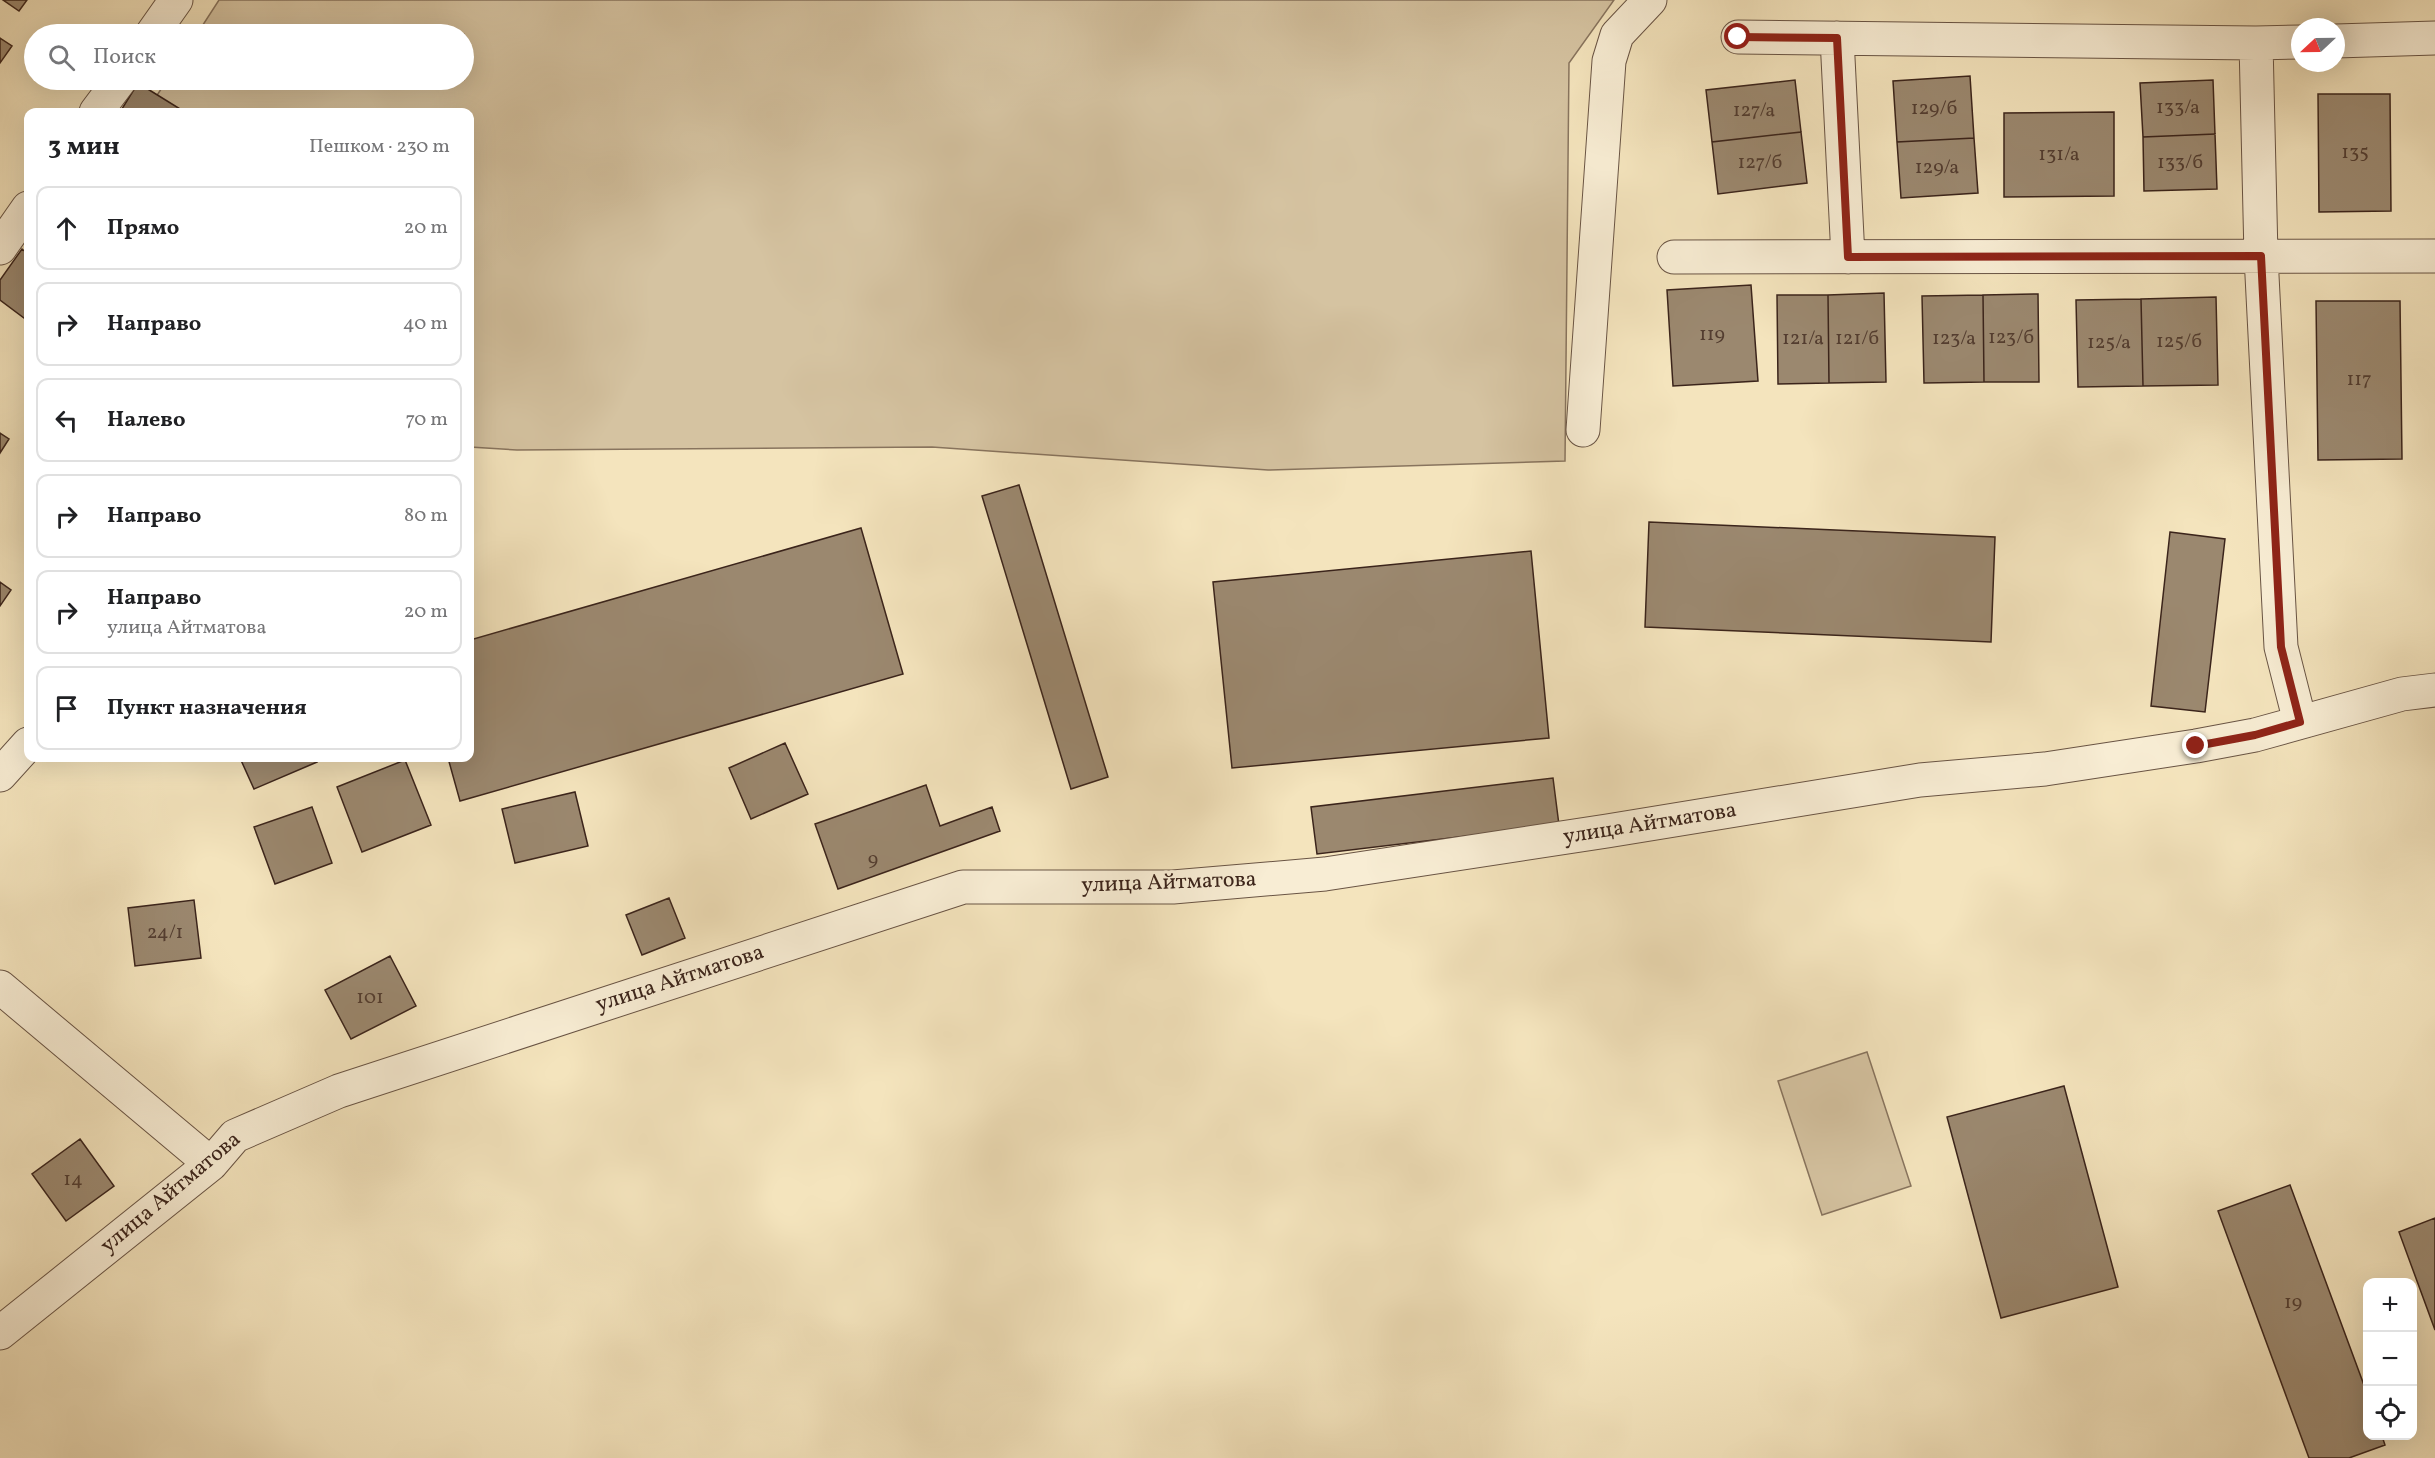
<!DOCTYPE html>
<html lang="ru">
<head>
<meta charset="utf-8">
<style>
	body { margin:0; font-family:Vollkorn,serif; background:#f6f6f6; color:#202124 }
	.controls { position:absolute; right:18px; bottom:18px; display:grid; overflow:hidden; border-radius:12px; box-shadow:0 6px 24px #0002 }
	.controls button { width:54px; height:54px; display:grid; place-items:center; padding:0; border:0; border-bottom:2px solid #e0e0e0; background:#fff; color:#202124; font:30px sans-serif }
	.compass { position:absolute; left:2291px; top:18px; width:54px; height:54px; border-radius:50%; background:#fff; box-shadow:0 6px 24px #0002; rotate:248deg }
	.stop { position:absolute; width:18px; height:18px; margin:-14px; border:4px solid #8f2418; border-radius:50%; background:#fff }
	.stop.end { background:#8f2418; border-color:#fff; box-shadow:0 2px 6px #0008 }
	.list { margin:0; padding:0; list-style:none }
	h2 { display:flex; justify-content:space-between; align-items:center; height:78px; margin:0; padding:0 24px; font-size:26px }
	h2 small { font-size:20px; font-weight:400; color:#757577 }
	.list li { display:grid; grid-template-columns:39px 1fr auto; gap:18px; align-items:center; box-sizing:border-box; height:84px; margin:0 12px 12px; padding:0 12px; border:2px solid #e0e0e0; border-radius:12px }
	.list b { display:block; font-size:22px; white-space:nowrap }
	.list p { margin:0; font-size:20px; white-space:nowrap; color:#757577 }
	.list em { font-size:20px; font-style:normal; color:#757577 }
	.icon { flex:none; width:33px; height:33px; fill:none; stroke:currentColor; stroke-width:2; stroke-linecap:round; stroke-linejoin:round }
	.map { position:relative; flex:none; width:2435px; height:1458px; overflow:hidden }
	.search { position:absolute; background:#fff; box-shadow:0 6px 24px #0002; left:24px; top:24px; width:450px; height:66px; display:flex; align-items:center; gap:15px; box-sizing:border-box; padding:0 21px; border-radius:33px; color:#757577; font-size:22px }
	.panel { position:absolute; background:#fff; box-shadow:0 6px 24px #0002; left:24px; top:108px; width:450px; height:654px; border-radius:12px }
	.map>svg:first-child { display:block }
	.green { fill:#d5c3a1; stroke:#88745e; stroke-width:1.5 }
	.building { fill:#9b886f; stroke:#3b241b; stroke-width:1.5 }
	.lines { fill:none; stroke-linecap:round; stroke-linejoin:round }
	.minor-casing { stroke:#695444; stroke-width:35 }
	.minor { stroke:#f8edd4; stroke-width:33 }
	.route { stroke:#8f2418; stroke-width:8 }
	.labels { text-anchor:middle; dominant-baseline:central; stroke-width:6; stroke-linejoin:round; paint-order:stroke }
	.number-label { font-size:20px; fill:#533d30 }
	.street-label { font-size:22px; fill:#3b241b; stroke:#f8edd4 }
</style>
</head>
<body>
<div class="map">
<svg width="2435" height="1458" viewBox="0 0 2435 1458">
	<rect width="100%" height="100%" fill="#f4e4bd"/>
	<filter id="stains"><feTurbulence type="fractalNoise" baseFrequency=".00333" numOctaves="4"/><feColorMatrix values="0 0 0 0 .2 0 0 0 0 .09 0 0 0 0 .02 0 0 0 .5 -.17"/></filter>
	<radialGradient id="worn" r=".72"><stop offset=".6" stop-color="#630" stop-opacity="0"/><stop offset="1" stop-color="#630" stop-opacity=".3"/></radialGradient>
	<path class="green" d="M219 0H1614L1569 63 1565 461 1268 470 932 447 517 450 470 447V112H146L167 80H464V34H197Z
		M1867 1052 1911 1186 1822 1215 1778 1081Z"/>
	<path class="building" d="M3 0H27L19 11Z
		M0 38 12 46 0 63Z
		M1970 76 1974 138 1897 142 1893 81Z
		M1795 80 1801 132 1712 142 1706 90Z
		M2213 80 2215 134 2143 137 2140 83Z
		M138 83 185 112H120Z
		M2318 94H2390L2391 211 2319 212Z
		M2114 112V196L2004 197V113Z
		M1801 132 1807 183 1718 194 1712 142Z
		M2215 134 2217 189 2144 191 2143 137Z
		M1974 138 1978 193 1901 198 1897 142Z
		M22 249 28 254V321L0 300V280Z
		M1751 285 1758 381 1673 386 1667 290Z
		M1884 293 1886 382 1829 383 1828 295Z
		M2038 294 2039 382H1984L1983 295Z
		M1777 295H1828L1829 383 1778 384Z
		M1983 295 1984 382 1924 383 1922 296Z
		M2216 297 2218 385 2143 386 2141 299Z
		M2141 299 2143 386 2078 387 2076 300Z
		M2316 301H2400L2402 459 2318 460Z
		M0 433 9 439 0 453Z
		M1019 485 1108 777 1071 789 982 496Z
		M1649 522 1995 537 1991 642 1645 627Z
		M861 528 903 674 460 801 448 758H470V640Z
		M2170 532 2225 539 2205 712 2151 706Z
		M1531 551 1549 738 1232 768 1213 582Z
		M0 582 11 590 0 606Z
		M785 743 808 794 751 819 729 768Z
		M240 758H315L317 762 254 789Z
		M405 760 431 825 362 852 337 787Z
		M1553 778 1559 825 1317 854 1311 807Z
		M926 785 940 826 992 807 1000 831 838 889 815 824Z
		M575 792 588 846 515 863 502 809Z
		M312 807 332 863 275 884 254 827Z
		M669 898 685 938 642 955 626 915Z
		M194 900 201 958 135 966 128 908Z
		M390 956 416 1006 351 1039 325 990Z
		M2064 1086 2118 1287 2001 1318 1947 1117Z
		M80 1139 114 1186 66 1221 32 1174Z
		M2290 1185 2368 1396V1436H2382L2385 1445 2349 1458H2309L2218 1211Z
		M2435 1218V1330L2399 1232Z"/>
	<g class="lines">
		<g class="minor-casing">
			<path id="minor" d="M152 34 176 0
				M1738 37 2256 43 2300 42
				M1837 38 1848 257
				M2336 41 2435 38
				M2256 43 2261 256 2281 647 2300 722
				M96 112 120 80
				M0 248 28 208
				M1674 257 2435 256
				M1583 430 1609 61 1617 35 1650 0
				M0 775 28 744
				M0 987 211 1164
				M0 1333 211 1164 235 1136 339 1091 963 887H1173L1325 874 1607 831 1920 780 2045 769 2196 746 2255 735 2402 694 2435 690"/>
		</g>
		<use href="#minor" class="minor"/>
	</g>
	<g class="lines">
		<path class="route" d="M1738 37 1837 38 1848 257 2261 256 2281 647 2300 722 2255 735 2196 746"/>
	</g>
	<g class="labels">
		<g class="number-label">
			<text x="2178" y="108">133/а</text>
			<text x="1934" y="109">129/б</text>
			<text x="1754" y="111">127/а</text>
			<text x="2355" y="153">135</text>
			<text x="2059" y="155">131/а</text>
			<text x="1760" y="163">127/б</text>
			<text x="2180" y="163">133/б</text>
			<text x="1937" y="168">129/а</text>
			<text x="1712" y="335">119</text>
			<text x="2011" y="338">123/б</text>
			<text x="1803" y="339">121/а</text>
			<text x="1857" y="339">121/б</text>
			<text x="1954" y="339">123/а</text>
			<text x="2179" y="342">125/б</text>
			<text x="2109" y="343">125/а</text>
			<text x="2359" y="380">117</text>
			<text x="873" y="860">9</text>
			<text x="165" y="933">24/1</text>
			<text x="370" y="998">101</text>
			<text x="73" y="1180">14</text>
			<text x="2293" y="1303">19</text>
		</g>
		<g class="street-label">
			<text transform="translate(1650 824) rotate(-9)">улица Айтматова</text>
			<text transform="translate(1169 883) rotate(-2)">улица Айтматова</text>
			<text transform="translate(680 979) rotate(-18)">улица Айтматова</text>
			<text transform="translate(171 1193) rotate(-40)">улица Айтматова</text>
		</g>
	</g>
	<rect width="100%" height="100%" filter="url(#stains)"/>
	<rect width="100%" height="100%" fill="url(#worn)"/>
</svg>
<div class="controls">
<button>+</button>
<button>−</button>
<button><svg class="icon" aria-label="locate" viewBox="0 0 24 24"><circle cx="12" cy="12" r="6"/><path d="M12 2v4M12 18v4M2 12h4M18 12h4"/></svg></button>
</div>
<svg class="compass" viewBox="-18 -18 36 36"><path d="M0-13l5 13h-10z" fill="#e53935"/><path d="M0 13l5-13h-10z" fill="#757577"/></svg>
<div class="stop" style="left:1738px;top:37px"></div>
<div class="stop end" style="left:2196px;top:746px"></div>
<div class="search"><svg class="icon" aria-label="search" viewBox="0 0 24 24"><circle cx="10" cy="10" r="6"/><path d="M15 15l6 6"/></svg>Поиск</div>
<section class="panel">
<h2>3 мин<small>Пешком · 230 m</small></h2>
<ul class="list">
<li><svg class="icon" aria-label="ahead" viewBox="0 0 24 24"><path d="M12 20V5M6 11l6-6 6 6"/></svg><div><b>Прямо</b></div><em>20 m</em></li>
<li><svg class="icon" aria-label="right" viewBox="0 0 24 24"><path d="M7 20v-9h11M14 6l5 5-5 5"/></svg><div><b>Направо</b></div><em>40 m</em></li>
<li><svg class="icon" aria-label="left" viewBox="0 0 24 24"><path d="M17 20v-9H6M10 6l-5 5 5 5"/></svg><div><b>Налево</b></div><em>70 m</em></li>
<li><svg class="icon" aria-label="right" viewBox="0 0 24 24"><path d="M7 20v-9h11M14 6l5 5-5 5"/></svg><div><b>Направо</b></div><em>80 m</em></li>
<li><svg class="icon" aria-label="right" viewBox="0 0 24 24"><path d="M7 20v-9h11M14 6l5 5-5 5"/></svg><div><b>Направо</b><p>улица Айтматова</p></div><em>20 m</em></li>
<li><svg class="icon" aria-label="arrive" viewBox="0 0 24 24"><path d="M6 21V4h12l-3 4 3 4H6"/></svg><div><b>Пункт назначения</b></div></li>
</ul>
</section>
</div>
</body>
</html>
